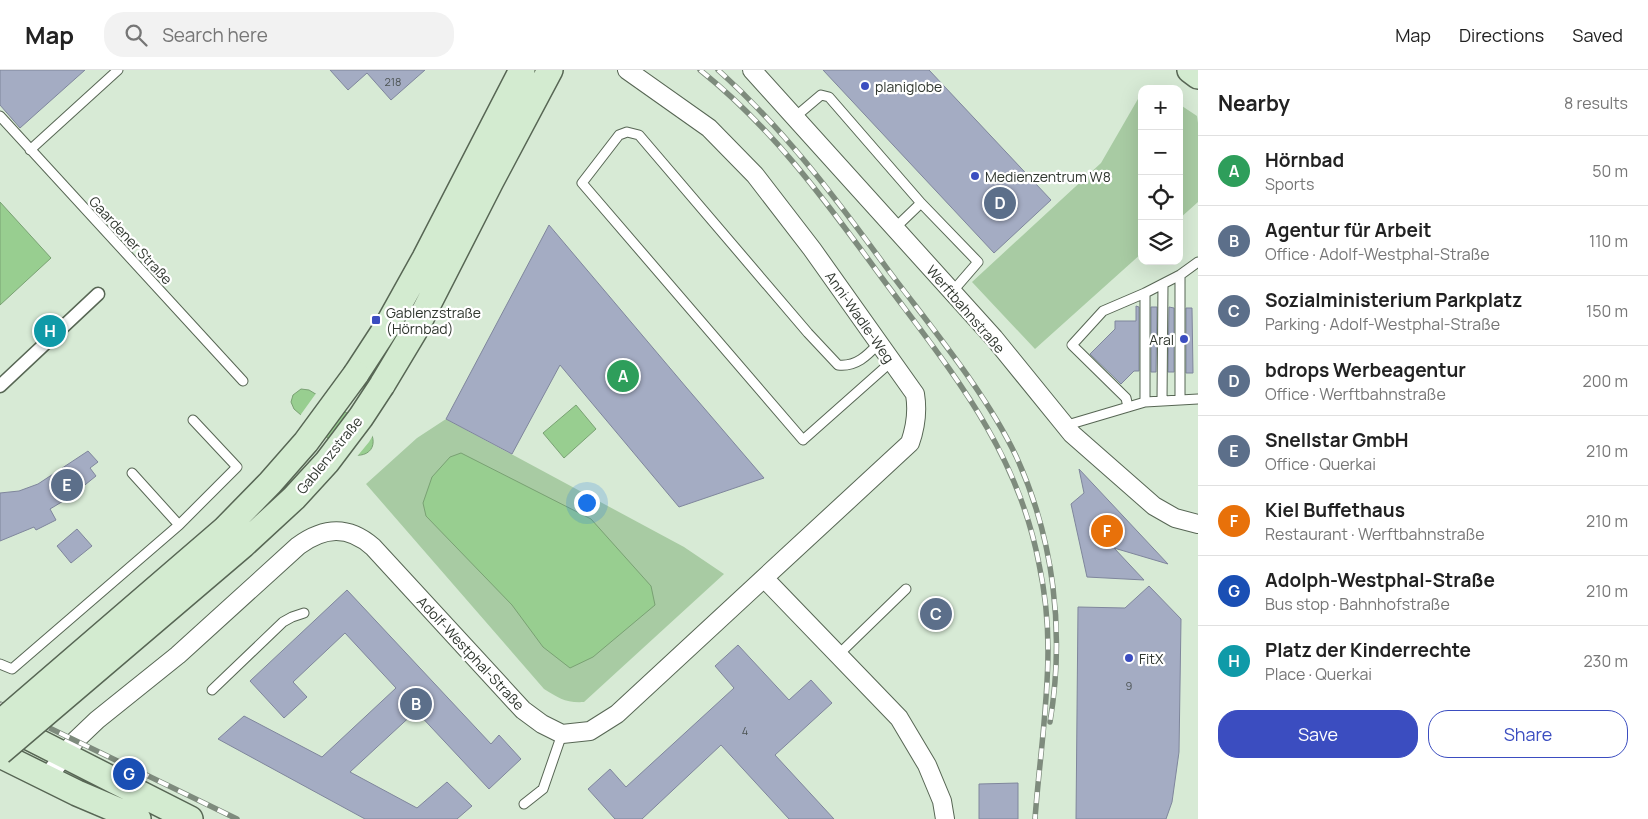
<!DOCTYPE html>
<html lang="en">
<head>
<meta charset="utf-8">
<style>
	body { margin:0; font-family:Manrope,sans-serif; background:#f2f2f2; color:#222 }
	.controls { position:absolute; right:15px; top:15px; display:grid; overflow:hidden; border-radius:10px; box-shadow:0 5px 20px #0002 }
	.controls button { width:45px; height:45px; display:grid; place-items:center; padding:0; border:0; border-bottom:1px solid #e0e0e0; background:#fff; color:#222; font:25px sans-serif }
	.you { position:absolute; left:586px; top:432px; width:18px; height:18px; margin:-12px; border:4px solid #fff; border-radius:50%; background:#1a73e8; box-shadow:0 0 0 8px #1a73e833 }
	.badge { display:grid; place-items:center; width:32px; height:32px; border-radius:50%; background:#3b4dc0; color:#fff; font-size:16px; font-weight:700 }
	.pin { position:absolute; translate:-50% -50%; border:2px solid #fff; box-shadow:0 1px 5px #0006 }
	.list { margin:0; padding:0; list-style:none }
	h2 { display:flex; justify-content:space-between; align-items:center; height:65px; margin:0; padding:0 20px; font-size:21px }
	h2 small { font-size:16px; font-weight:400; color:#767676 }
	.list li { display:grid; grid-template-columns:32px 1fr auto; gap:15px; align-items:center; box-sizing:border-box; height:70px; padding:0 20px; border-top:1px solid #e0e0e0 }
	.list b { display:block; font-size:19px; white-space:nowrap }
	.list p { margin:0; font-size:16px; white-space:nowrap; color:#767676 }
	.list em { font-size:16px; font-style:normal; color:#767676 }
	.actions { display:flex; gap:10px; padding:15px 20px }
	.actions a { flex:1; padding:11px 0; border:1px solid #3b4dc0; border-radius:20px; text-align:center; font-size:18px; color:#3b4dc0 }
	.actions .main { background:#3b4dc0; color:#fff }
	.icon { flex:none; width:28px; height:28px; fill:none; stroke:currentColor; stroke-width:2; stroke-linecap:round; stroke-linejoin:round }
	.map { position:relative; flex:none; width:1198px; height:749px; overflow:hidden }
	header { display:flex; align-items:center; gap:30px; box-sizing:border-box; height:70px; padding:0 25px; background:#fff; border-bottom:1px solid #e0e0e0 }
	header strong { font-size:24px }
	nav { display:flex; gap:28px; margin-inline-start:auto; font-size:18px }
	.search { width:350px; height:45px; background:#f2f2f2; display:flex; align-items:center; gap:12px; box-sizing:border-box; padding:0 18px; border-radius:20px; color:#767676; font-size:19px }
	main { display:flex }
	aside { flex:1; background:#fff }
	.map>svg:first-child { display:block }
	.green { fill:#a8cba3 }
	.water { fill:#98ce90; stroke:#79a173 }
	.pier { fill:#d7ead5 }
	.building { fill:#a4acc3; stroke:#7f869c }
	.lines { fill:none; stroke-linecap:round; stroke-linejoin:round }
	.service-casing { stroke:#576654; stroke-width:11 }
	.pedestrian-casing { stroke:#576654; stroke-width:15 }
	.minor-casing { stroke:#576654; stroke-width:20 }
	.secondary-casing { stroke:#576654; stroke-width:28 }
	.service { stroke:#fff; stroke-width:9 }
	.pedestrian { stroke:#fff; stroke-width:12 }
	.minor { stroke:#fff; stroke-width:18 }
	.secondary { stroke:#d3ebd0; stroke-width:25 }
	.rail-casing { stroke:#7e8b7d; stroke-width:5.5 }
	.rail { stroke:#fff; stroke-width:4; stroke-dasharray:11; stroke-linecap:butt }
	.secondary-bridge-casing { stroke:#576654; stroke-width:28; stroke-linecap:butt }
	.secondary-bridge { stroke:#d3ebd0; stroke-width:25 }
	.poi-dot { fill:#3b4dc0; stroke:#fff; stroke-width:2 }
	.labels { text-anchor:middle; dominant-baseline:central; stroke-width:4.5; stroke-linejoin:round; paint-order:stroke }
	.number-label { font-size:11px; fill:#4d5454 }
	.poi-label { font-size:14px; fill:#30372f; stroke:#fff; text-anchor:start }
	.street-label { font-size:14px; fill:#30372f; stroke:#fff }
</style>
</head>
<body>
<header>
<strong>Map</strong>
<div class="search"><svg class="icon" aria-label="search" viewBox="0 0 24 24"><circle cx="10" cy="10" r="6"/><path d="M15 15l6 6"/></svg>Search here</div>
<nav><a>Map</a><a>Directions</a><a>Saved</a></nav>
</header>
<main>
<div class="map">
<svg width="1198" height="749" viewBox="0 0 1198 749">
	<rect width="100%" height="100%" fill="#d7ead5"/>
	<path class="green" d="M1142 22V183L1035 279 972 212 1101 93Z
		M1179 34 1197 46 1198 53V132L1179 149Z
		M446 349 684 477 724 504 584 632C565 633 559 628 544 619L366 414 417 368Z"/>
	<path class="water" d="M0 132 51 188 0 235Z
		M301 319 309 320 365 354C383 374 369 393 344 382L294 339 291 332 293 325Z
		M576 335 596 359 564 388 543 363Z
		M461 383 591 449 651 516 655 535 593 587 570 598 543 577 512 535 426 446 423 433 432 407 450 387Z"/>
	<path class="pier" d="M317 322 344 338 323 367 299 347Z
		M367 352 375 362 369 372 355 389 342 384Z"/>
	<path class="building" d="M0 0H85L20 58 0 35Z
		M330 0H425L391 30 367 3 348 20Z
		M823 0H929L1051 130 994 183Z
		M549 155 686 317 764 408 679 437 560 295 512 384 446 349Z
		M1136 236 1139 237V301H1134L1121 314 1090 284 1115 259V251H1136Z
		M1151 237H1157L1156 302H1151Z
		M1169 237 1174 238V302H1168Z
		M1186 238H1192L1193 303H1186Z
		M88 381 98 392 90 398 96 406 70 427 50 439 56 450 36 460 34 457 0 471V423L19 421 38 414Z
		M1079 399 1168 494 1114 478 1144 510 1087 507 1071 434 1084 423Z
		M77 459 92 476 71 493 57 476Z
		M1149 516 1181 549 1179 682 1172 732 1166 749H1076L1078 537 1125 538Z
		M347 520 491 674 499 665 521 689 489 719 416 641 350 702 417 738 447 712 472 736 457 749H365L218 669 244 646 322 687 396 618 345 563 293 612 307 627 284 648 250 611Z
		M738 575 789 630 811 610 832 633 775 685 834 749H789L721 675 642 749H615L588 719 610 699 626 717 734 618 715 596Z
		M1018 713V749H979V714Z"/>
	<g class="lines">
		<g class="service-casing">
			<path id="service" d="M0 46 243 311
				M795 47 821 25 829 27 921 133
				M30 80 118 0
				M895 158 921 133 978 192 952 222
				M1180 205V330
				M879 273C867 286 856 297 838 295L808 263 639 65 627 62 619 65 582 113 803 370 891 292
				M1162 331 1163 214
				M1145 332V223
				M1128 337 1126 328 1072 275 1103 241 1145 223 1180 205 1198 192
				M1064 356 1145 332 1198 329
				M132 403 179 455
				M838 585 906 519
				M0 594 12 599 179 455 237 397 193 350
				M212 620 283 552 292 547 304 543
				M524 734 543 719 562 664"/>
		</g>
		<g class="pedestrian-casing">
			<path id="pedestrian" d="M0 316 98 224"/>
		</g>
		<g class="minor-casing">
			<path id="minor" d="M627 0 709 58 755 105 812 179 915 324C918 342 916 356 910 373L764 508
				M752 0 994 268 1072 364 1154 436 1175 448 1198 454
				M47 708 75 671 97 650 178 585 298 476C324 457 348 455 373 477L523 640 542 654 562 664 590 661 617 644 764 508 899 648 927 695 942 731 945 749"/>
		</g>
		<g class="secondary-casing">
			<path id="secondary" d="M1190 0 1198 6
				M356 304 386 258 425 188 522 0
				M382 315 415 260 491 111 550 0
				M3 654 190 749
				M0 685 77 723 138 749"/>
		</g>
		<use href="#service" class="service"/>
		<use href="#pedestrian" class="pedestrian"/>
		<use href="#minor" class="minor"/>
		<use href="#secondary" class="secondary"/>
		<g class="rail-casing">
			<path id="rail" d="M700 0C773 58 827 133 882 208 950 300 1017 378 1039 494 1045 522 1048 552 1048 580 1048 637 1039 693 1035 749
				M718 0C783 58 835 127 886 197 930 256 985 321 1016 386 1054 469 1065 562 1050 652
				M0 634 237 749"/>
		</g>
		<use href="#rail" class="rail"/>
		<g class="secondary-bridge-casing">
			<path id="secondary-bridge" d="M0 653 225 459 270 413 306 372 356 304
				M0 682 243 475 294 428 327 392 361 347 382 315"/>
		</g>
		<use href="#secondary-bridge" class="secondary-bridge"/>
	</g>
	<g class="poi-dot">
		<circle cx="865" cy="16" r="5"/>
		<circle cx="975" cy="106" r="5"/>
		<rect x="371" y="245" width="10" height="10" rx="2.5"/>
		<circle cx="1184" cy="269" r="5"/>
		<circle cx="1129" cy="588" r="5"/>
	</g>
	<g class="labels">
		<g class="number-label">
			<text x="393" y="11">218</text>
			<text x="1129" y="615">9</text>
			<text x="745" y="660">4</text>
		</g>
		<g class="poi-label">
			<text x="875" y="16">planiglobe</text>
			<text x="985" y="106">Medienzentrum W8</text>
			<text x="386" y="242">Gablenzstraße<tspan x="386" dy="16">(Hörnbad)</tspan></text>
			<text x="1174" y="269" text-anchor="end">Aral</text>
			<text x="1139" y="588">FitX</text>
		</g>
		<g class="street-label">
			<text transform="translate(131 170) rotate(47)">Gaardener Straße</text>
			<text transform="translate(966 239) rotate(49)">Werftbahnstraße</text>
			<text transform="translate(860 247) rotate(55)">Anni-Wadle-Weg</text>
			<text transform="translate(329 385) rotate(-51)">Gablenzstraße</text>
			<text transform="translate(471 583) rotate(47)">Adolf-Westphal-Straße</text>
		</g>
	</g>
</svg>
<div class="controls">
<button>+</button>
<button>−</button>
<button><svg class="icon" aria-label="locate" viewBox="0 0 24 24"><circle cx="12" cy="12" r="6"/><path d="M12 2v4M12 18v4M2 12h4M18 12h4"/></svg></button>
<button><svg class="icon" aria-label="layers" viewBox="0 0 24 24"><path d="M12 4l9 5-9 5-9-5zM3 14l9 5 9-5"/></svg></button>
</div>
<div class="you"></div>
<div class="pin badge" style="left:623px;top:306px;background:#2e9e5b">A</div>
<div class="pin badge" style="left:416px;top:634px;background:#5c6f8a">B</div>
<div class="pin badge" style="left:936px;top:544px;background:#5c6f8a">C</div>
<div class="pin badge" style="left:1000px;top:133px;background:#5c6f8a">D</div>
<div class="pin badge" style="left:67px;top:415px;background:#5c6f8a">E</div>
<div class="pin badge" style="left:1107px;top:461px;background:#e8710a">F</div>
<div class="pin badge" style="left:129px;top:704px;background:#1a4fb4">G</div>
<div class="pin badge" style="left:50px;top:261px;background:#0f9aa8">H</div>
</div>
<aside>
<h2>Nearby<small>8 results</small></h2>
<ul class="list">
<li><span class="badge" style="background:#2e9e5b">A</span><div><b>Hörnbad</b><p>Sports</p></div><em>50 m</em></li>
<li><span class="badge" style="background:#5c6f8a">B</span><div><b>Agentur für Arbeit</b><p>Office · Adolf-Westphal-Straße</p></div><em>110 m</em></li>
<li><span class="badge" style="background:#5c6f8a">C</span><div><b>Sozialministerium Parkplatz</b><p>Parking · Adolf-Westphal-Straße</p></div><em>150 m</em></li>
<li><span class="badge" style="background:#5c6f8a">D</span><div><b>bdrops Werbeagentur</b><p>Office · Werftbahnstraße</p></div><em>200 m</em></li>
<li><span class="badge" style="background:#5c6f8a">E</span><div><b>Snellstar GmbH</b><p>Office · Querkai</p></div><em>210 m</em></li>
<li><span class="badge" style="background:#e8710a">F</span><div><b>Kiel Buffethaus</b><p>Restaurant · Werftbahnstraße</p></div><em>210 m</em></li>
<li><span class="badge" style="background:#1a4fb4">G</span><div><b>Adolph-Westphal-Straße</b><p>Bus stop · Bahnhofstraße</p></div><em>210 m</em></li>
<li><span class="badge" style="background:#0f9aa8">H</span><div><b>Platz der Kinderrechte</b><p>Place · Querkai</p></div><em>230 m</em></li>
</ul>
<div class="actions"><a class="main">Save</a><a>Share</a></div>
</aside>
</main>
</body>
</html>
